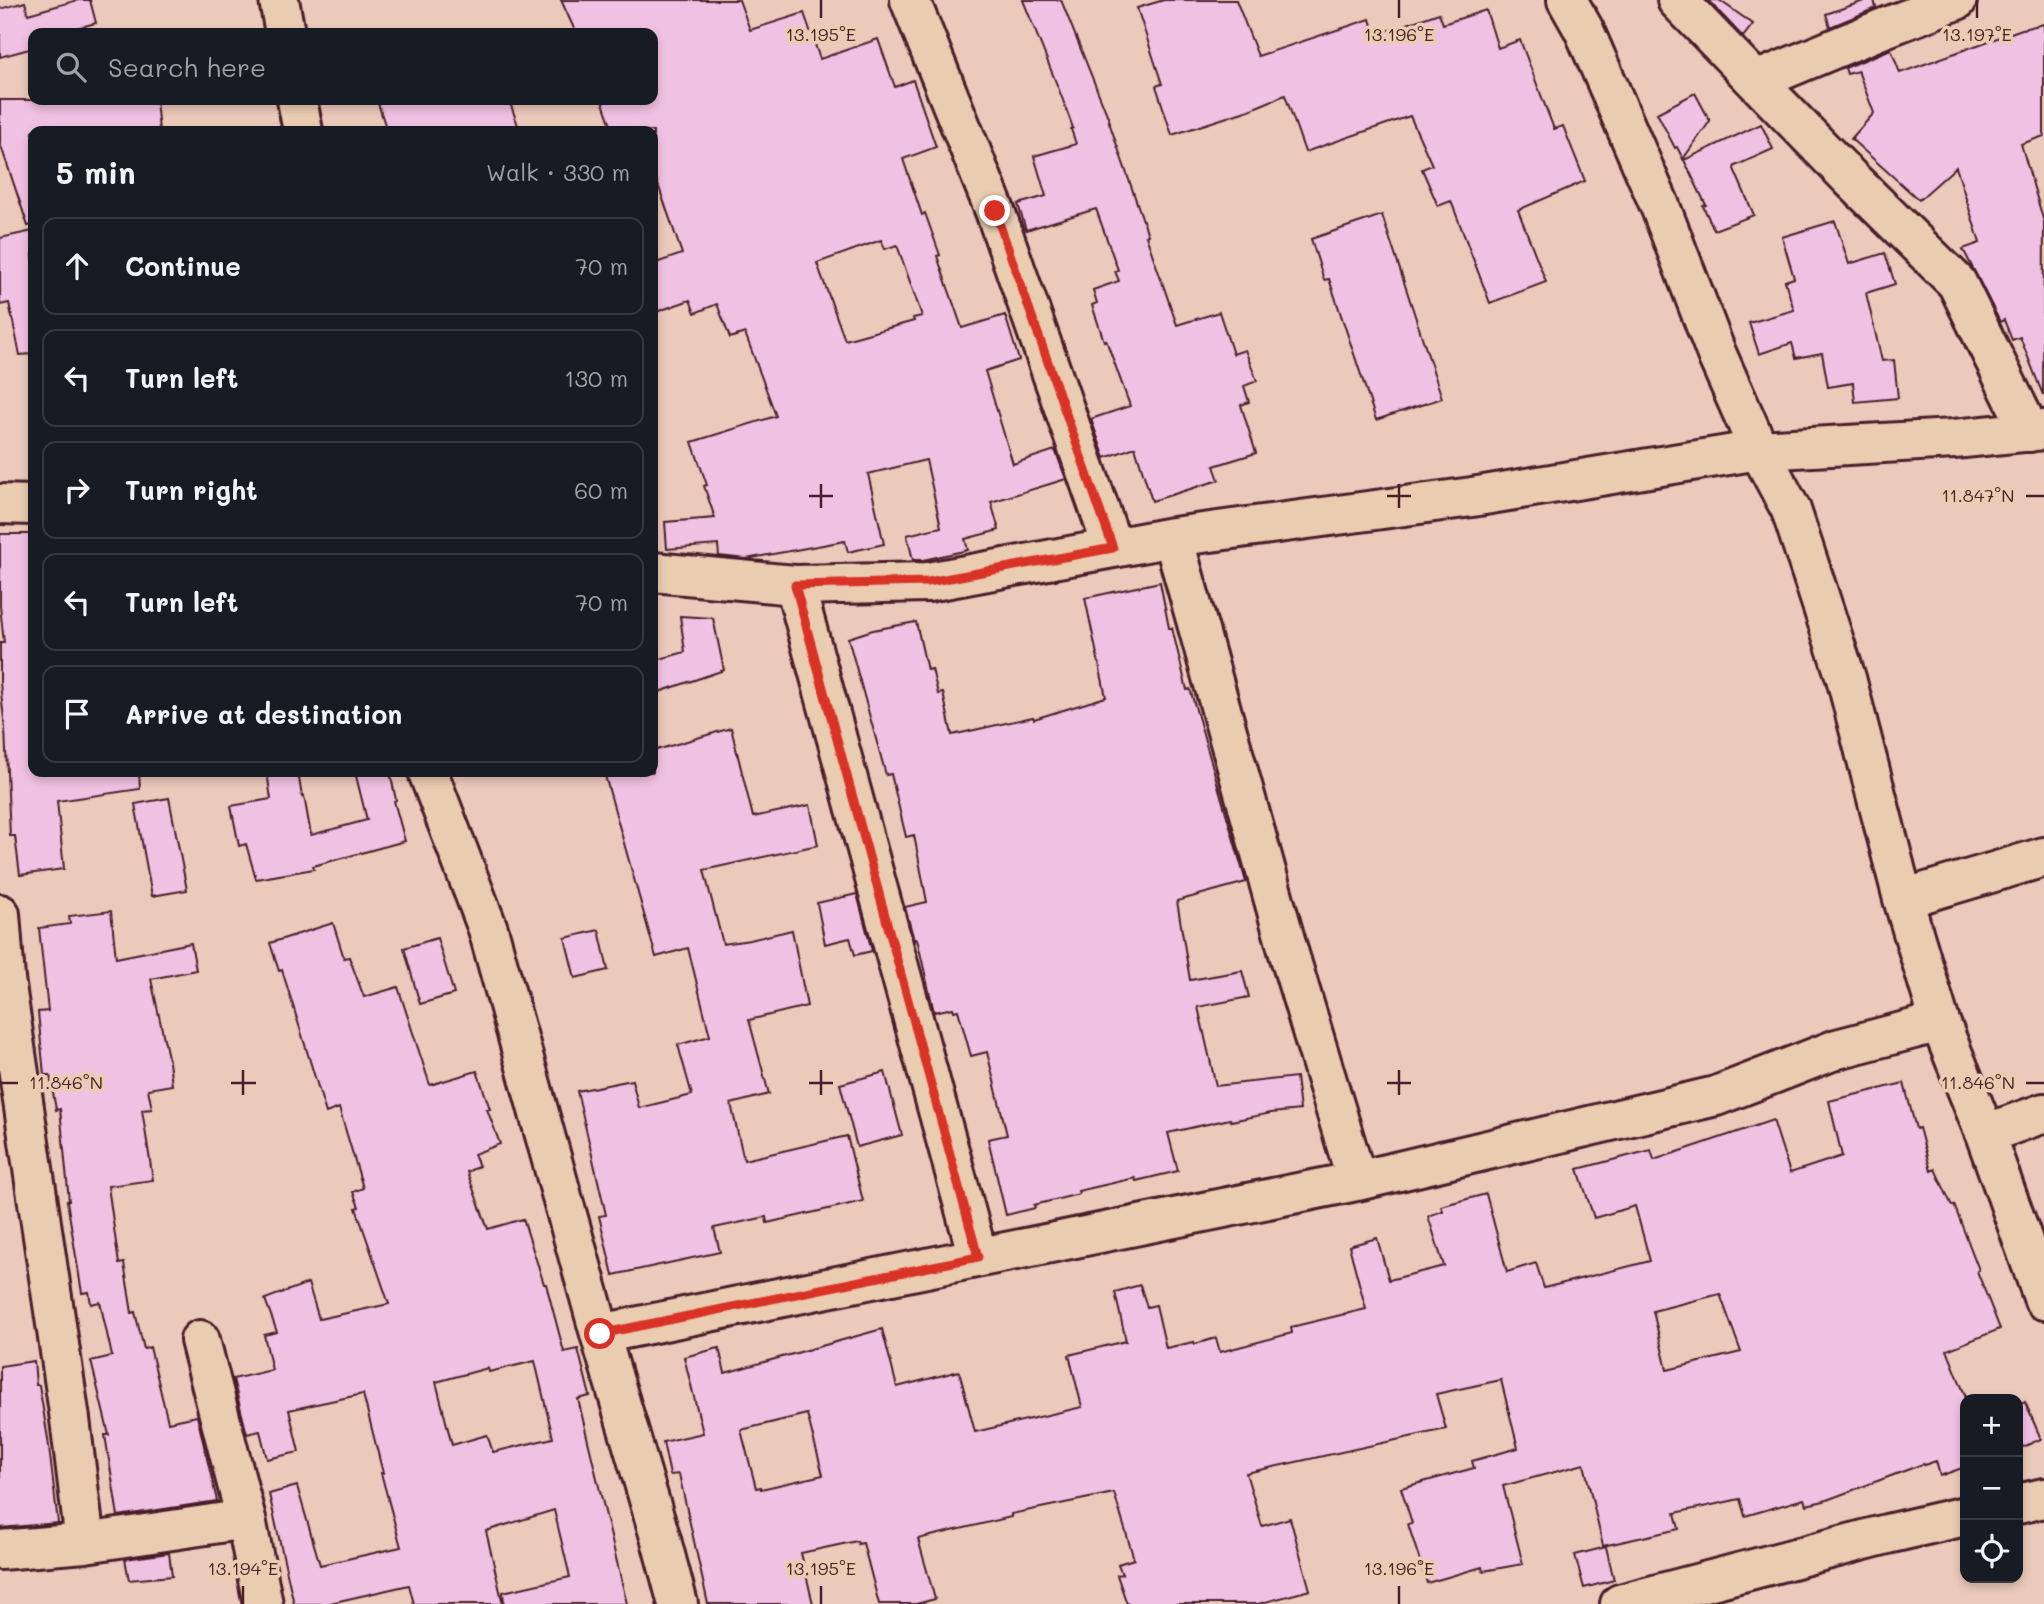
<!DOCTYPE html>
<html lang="en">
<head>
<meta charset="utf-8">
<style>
	body { margin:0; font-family:Mali,sans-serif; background:#242831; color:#f1f3f6 }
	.controls { position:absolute; right:21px; bottom:21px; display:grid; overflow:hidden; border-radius:14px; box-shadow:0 4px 10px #0003 }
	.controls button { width:63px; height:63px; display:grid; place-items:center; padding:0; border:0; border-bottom:2px solid #363941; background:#171b24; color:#f1f3f6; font:35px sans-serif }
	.stop { position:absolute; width:21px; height:21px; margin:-16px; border:5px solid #d93025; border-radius:50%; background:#fff }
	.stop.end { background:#d93025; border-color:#fff; box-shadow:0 2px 7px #0008 }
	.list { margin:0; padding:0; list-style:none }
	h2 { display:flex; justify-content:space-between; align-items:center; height:91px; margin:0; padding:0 28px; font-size:30px }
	h2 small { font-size:23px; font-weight:400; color:#9ea1a6 }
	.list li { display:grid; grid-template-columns:46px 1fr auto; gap:21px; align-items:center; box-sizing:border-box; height:98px; margin:0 14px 14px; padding:0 14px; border:2px solid #363941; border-radius:14px }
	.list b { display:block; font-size:26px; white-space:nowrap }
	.list em { font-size:23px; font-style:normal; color:#9ea1a6 }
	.icon { flex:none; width:38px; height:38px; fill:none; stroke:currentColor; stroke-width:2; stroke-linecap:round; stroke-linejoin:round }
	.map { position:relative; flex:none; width:2044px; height:1604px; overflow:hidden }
	.search { position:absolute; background:#171b24; box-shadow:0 4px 10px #0003; left:28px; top:28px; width:630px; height:77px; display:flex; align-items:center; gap:18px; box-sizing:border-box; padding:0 24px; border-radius:14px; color:#9ea1a6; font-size:26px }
	.panel { position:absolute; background:#171b24; box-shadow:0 4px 10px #0003; left:28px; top:126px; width:630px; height:651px; border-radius:14px }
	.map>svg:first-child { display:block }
	.building { fill:#f1c1e3; stroke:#4a1f2b; stroke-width:2; fill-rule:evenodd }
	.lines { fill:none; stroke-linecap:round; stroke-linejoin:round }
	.minor-casing { stroke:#4a1f2b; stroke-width:44 }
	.minor { stroke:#eaccb1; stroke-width:38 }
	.route { stroke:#d93025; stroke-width:9 }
	.ticks { fill:none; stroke:#4a1f2b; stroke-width:2.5 }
	.ticks-label { font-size:18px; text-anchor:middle; fill:#4a1f2b; stroke:#eaccb1; stroke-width:7; stroke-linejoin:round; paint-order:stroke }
</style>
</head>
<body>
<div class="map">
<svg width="2044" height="1604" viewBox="0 0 2044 1604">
	<rect width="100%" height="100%" fill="#ebcabb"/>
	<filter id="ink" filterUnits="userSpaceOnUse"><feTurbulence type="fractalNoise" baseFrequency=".0143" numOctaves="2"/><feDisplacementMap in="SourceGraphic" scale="14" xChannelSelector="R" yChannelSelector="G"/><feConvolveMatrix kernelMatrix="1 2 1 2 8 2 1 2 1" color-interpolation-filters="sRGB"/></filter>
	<g filter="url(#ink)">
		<path class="building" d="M78 0H90L96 23 58 33H33V48L0 57V9L25 2 28 14Z
			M561 0H739L750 30 804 13 820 59 878 39 895 87 913 80 936 147 903 159 922 215 925 213 940 255 937 256 962 328 1005 315 1019 360 985 371 1013 464 1055 450 1066 479 991 502 999 530 965 539 968 550 923 560H913L907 535 941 527 926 460 868 474 884 544 848 552 845 541 746 559 719 556 718 545 667 549 665 522 715 518 704 486 707 485 692 442 776 416 745 333 730 338 717 304 695 313 690 300 653 313V264L682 254 653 170V131H613L602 100H653V33H576ZM881 240 885 249 897 245 922 316 913 318 914 321 845 340 817 263Z
			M1023 0H1061L1110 122H1109L1148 235 1146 236 1177 325 1219 312 1233 354 1245 350 1257 381 1244 386 1249 402 1241 405 1256 453 1214 466 1219 480 1152 501 1135 447 1105 458 1091 419 1130 406 1106 340 1104 341 1092 305 1097 303 1093 290 1119 281 1115 271 1118 270 1096 209 1026 230 1018 204 1046 196 1034 156 1076 144 1071 129 1073 128 1061 95Z
			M1164 0H1236L1258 56 1370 19 1375 35 1439 13 1443 24 1486 10 1498 48 1520 40 1554 129 1563 126 1585 181 1518 210 1546 282 1490 303 1451 201 1438 206 1422 169 1432 165 1410 116 1305 152 1285 95 1249 110 1172 135 1156 86 1162 84 1137 8Z
			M1708 0H1719L1753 24 1743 37Z
			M1867 0H1874L1876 8 1830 27 1826 14Z
			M2044 24V136L2021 144 2044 222 2043 395 2020 337 2012 340 2004 320 2000 322 1963 249 1980 243 1956 167 1919 200 1851 139 1874 113 1858 71 1847 74 1845 68 1891 49 1900 73 2022 29Z
			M1695 93 1710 121 1683 159 1677 147 1675 148 1657 113Z
			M0 100H156L159 131H33V225L28 226 0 143Z
			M377 100H509L520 131H387Z
			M1761 124 1773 149 1735 166 1734 169 1754 215 1714 230 1703 206 1706 205 1684 160Z
			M1382 215 1442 398 1376 420 1329 279 1324 280 1311 239Z
			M1835 221 1849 264 1885 253 1895 284 1866 293 1882 361 1894 360 1898 398 1855 402 1853 383 1828 387 1822 353 1796 358 1792 343 1759 354 1749 323 1794 310 1785 281 1794 278 1782 237Z
			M33 231V354L20 355 9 303 0 305V238Z
			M0 534H33V772H139L140 789 57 801 64 869 20 875 15 836H10L5 729 0 683V643H4L0 606Z
			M1160 582 1169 628H1172L1187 690 1190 689 1246 882 1177 901 1190 980 1242 971 1249 997 1198 1007 1216 1086 1296 1077 1300 1110 1271 1113 1231 1121 1230 1119 1168 1133 1178 1171 1136 1181 1135 1178 1078 1191 1079 1194 1034 1205 1035 1208 1006 1215 988 1139 1007 1135 987 1052 971 1056 958 1010 954 1011 953 1008 934 1012 917 939 914 940 905 907 927 902 914 835 906 837 891 774 886 775 848 638 873 630 916 622 927 670 932 669 938 694 943 693 952 735 1033 717 1034 719 1106 697 1085 598Z
			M680 616 713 618 724 670 653 694V661L685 652Z
			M731 728 753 817 810 805 818 845 704 870 723 944 750 940 792 930 807 1006 749 1020 769 1094 731 1104 744 1160 847 1136 863 1201 767 1223 766 1217 714 1228 720 1252 613 1275 599 1216 606 1215 577 1091 632 1080 639 1108 692 1095 678 1045 710 1036 688 948 656 957 604 772H653V751Z
			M267 772H298L302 797 304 796 311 835 367 820 355 772H390L396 800 394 801 405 841 313 866 314 869 256 879 246 844 239 846 231 806 271 799Z
			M169 798 187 890 152 896 135 804Z
			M857 894 872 951 855 955 850 938 825 944 817 903Z
			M111 911 116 958 191 943 196 970 151 979 169 1062 172 1085 148 1089 152 1109 142 1110 153 1180 108 1186 119 1264 124 1263 132 1313 135 1312 144 1349 150 1347 168 1422 197 1416 217 1501 118 1516 105 1435H109L91 1361 112 1356 100 1302 91 1304 89 1292 82 1293 67 1201H69L60 1109 56 1110 50 1075H44L38 1012 48 1011 39 928 70 924 69 916Z
			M333 923 344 958 349 957 364 997 398 987 430 1085 477 1071 490 1109H487L500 1144 474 1154 479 1166 467 1172 488 1229 523 1219 544 1284H546L564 1352 578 1349 590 1396 578 1399 627 1604H504L503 1592 570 1577 554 1510 486 1531 503 1604H414L409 1585 326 1604H294L269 1494 297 1486 320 1565 401 1547 381 1473H383L363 1394 289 1410 299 1452 267 1459 260 1431 247 1434 233 1379 272 1370 264 1335 277 1332 265 1299 308 1283 319 1319 389 1304 356 1208 359 1207 353 1192 363 1188 339 1108 326 1113 282 970 279 971 270 943ZM535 1361 553 1438 493 1452 487 1435 452 1445 436 1382 488 1368 489 1372Z
			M599 930 608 970 575 978 565 938Z
			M437 938 454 994 420 1004 404 948Z
			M885 1072 902 1135 857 1147 840 1084Z
			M1904 1083 1916 1129 1919 1128 1931 1171 1935 1169 1952 1206 1954 1205 1979 1270 1977 1271 2000 1329 1947 1350 1965 1395V1467L1940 1476 1936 1461 1924 1465 1923 1464 1824 1501 1806 1505 1804 1499 1745 1516 1740 1499 1675 1513 1679 1529 1603 1546 1584 1464 1503 1486 1523 1564 1483 1571 1482 1567 1427 1583 1408 1524 1412 1523 1401 1488 1474 1468 1472 1461 1518 1448 1501 1380 1436 1394 1446 1429 1246 1473 1262 1526 1290 1518 1310 1590 1258 1604H1127L1117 1575 1122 1574 1118 1564 1134 1559 1114 1493 1011 1514V1517L918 1539 935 1599 916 1604H879L863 1543 858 1544 857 1541 801 1553 813 1604H708L679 1474 670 1475 663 1442 703 1433 684 1357 719 1348 725 1373 882 1329 897 1387 959 1371 975 1432 1082 1407 1069 1355 1126 1341 1115 1292 1140 1285 1147 1307 1156 1305 1166 1348 1194 1342 1195 1344 1216 1338 1220 1352 1292 1333 1291 1327 1366 1309 1349 1246 1377 1238 1389 1280 1444 1266 1428 1216 1443 1211 1441 1206 1486 1194 1507 1272 1536 1263 1544 1288 1650 1261 1635 1206 1594 1218 1578 1169 1651 1150 1654 1160 1773 1120 1790 1173 1842 1156 1829 1101ZM1720 1294 1741 1352 1667 1370 1653 1311ZM807 1414 823 1475 761 1489V1487L756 1488 741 1430Z
			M34 1361 36 1385H39L48 1439 58 1523 0 1528V1366Z
			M2025 1402 2041 1439 2018 1449V1405Z
			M1606 1547 1614 1580 1584 1588 1575 1555Z
			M169 1553 172 1576 129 1580 125 1559Z"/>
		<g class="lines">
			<g class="minor-casing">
				<path id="minor" d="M279 0 285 33
					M910 0 995 211 1113 548
					M1567 0 1584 30 1660 206 1717 355 1759 450 1791 510 1846 678 1903 899 1940 1022 1985 1134 2044 1300
					M1677 0 1850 178 1957 283 2030 432
					M1756 81 1879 30 1957 0
					M297 100 303 131
					M0 504 33 505
					M1173 537 1289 954 1357 1181
					M653 572 795 585 928 582 1173 537 1472 497 1759 450 1954 439 2044 430
					M795 585 978 1257
					M429 775 488 929 600 1334 661 1540 678 1604
					M1903 899 2044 857
					M0 914 5 979 70 1419 85 1543
					M1985 1134 2044 1113
					M600 1334 1357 1181 1716 1096 1837 1049 1940 1022
					M200 1340 246 1519 263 1604
					M2018 1504 2044 1498
					M0 1550 85 1543 246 1519
					M1620 1604 1887 1534 1965 1516"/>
			</g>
			<use href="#minor" class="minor"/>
		</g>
	</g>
	<g class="lines" filter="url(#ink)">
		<path class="route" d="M600 1334 978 1257 795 585 928 582 1113 548 995 211"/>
	</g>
	<path class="ticks" d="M821 0V18M1399 0V18M1977 0V18M821 484V508M1399 484V508M809 496H833M1387 496H1411M2026 496H2044M243 1070V1095M821 1070V1095M1399 1070V1095M0 1083H18M231 1083H256M809 1083H833M1387 1083H1411M2026 1083H2044M243 1586V1604M821 1586V1604M1399 1586V1604"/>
	<g class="ticks-label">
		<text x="821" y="41">13.195°E</text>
		<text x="1399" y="41">13.196°E</text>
		<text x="1977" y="41">13.197°E</text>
		<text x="1978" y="502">11.847°N</text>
		<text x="66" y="1089">11.846°N</text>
		<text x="1978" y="1089">11.846°N</text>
		<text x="243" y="1575">13.194°E</text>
		<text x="821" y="1575">13.195°E</text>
		<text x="1399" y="1575">13.196°E</text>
	</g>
</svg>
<div class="controls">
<button>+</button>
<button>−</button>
<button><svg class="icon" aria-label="locate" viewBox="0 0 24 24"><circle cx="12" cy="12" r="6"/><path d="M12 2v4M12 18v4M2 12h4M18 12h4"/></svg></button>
</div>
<div class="stop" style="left:600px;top:1334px"></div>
<div class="stop end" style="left:995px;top:211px"></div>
<div class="search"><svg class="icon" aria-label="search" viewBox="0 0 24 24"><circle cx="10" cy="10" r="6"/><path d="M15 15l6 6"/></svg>Search here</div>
<section class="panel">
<h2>5 min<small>Walk · 330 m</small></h2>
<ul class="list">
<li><svg class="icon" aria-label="ahead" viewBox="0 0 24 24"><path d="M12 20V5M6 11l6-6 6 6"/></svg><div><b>Continue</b></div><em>70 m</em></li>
<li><svg class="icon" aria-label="left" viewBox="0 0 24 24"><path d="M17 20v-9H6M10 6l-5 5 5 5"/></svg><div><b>Turn left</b></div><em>130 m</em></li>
<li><svg class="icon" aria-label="right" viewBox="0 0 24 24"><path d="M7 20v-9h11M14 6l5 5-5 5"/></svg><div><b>Turn right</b></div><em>60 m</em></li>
<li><svg class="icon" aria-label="left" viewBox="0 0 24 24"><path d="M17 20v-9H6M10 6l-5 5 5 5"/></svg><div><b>Turn left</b></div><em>70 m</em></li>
<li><svg class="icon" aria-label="arrive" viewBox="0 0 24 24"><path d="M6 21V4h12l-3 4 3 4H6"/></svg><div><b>Arrive at destination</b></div></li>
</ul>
</section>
</div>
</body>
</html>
